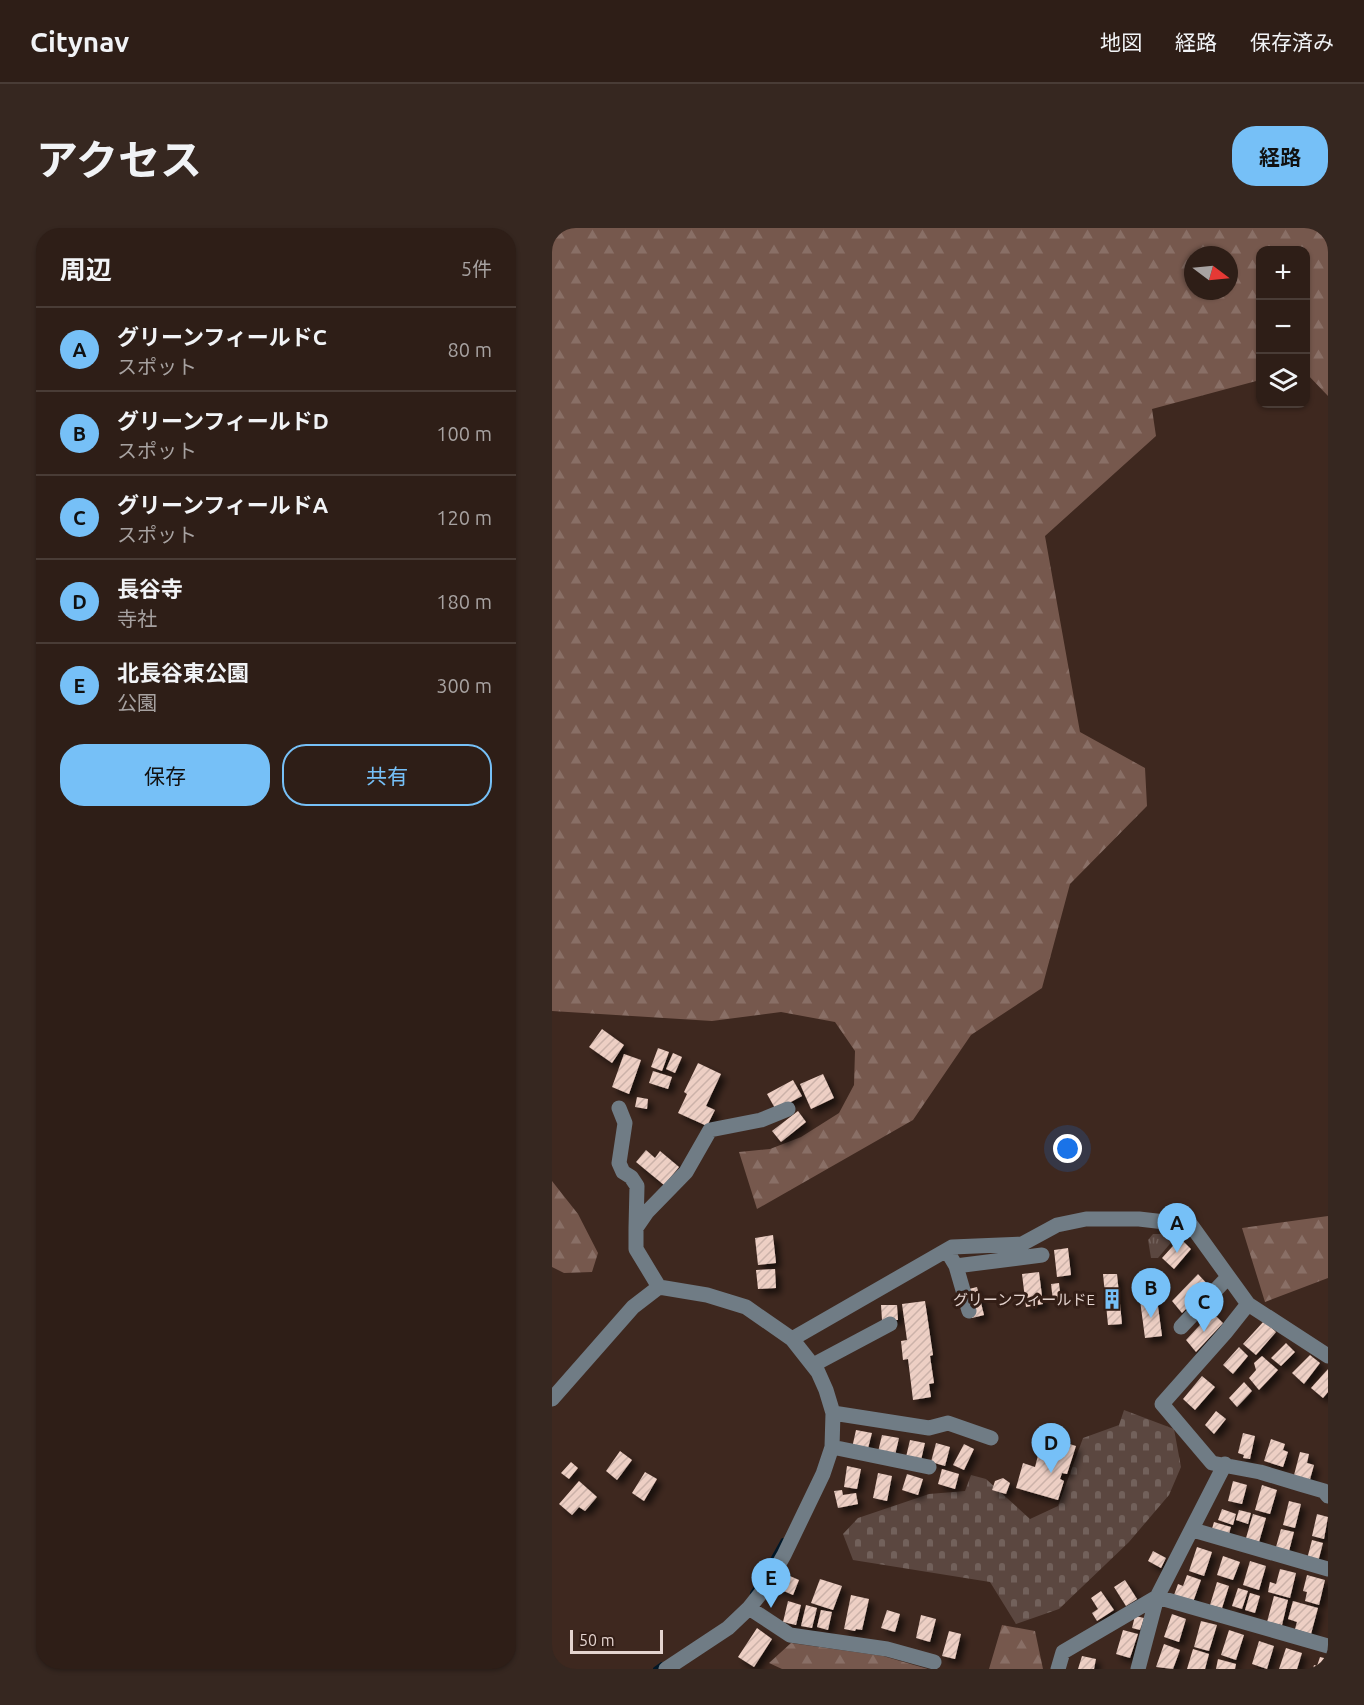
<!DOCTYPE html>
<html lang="ja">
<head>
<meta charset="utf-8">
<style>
	body { margin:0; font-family:Ubuntu,"Noto Sans JP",sans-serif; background:#362720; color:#f1f3f6 }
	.controls { position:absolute; right:18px; top:18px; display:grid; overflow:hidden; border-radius:12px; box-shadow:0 2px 4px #0004 }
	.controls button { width:54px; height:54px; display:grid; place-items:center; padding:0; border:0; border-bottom:2px solid #493c36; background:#2e1e17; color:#f1f3f6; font:30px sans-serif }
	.compass { position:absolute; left:632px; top:18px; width:54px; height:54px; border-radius:50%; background:#2e1e17; box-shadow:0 2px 4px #0004; rotate:106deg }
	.scale { position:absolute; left:18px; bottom:15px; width:93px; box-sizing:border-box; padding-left:6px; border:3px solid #e4d4cf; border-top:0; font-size:16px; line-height:21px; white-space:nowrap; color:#e4d4cf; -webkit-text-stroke:4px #331e16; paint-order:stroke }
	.you { position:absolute; left:516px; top:921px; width:21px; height:21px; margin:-15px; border:4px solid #fff; border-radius:50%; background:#1a73e8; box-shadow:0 0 0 9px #1a73e833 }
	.badge { display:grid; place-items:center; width:39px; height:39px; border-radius:50%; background:#76c0f7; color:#111; font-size:20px; font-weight:700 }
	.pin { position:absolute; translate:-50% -50px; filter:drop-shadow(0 2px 3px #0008) }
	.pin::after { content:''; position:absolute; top:32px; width:21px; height:18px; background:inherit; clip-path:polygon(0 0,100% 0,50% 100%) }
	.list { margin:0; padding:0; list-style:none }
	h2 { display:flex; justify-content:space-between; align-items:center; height:78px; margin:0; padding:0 24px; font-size:26px }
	h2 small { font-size:20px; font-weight:400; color:#a7a2a1 }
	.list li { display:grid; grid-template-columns:39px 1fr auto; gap:18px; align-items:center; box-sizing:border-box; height:84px; padding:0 24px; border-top:2px solid #493c36 }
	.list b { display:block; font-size:22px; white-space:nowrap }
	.list p { margin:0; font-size:20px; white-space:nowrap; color:#a7a2a1 }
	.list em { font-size:20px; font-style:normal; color:#a7a2a1 }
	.actions { display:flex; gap:12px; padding:18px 24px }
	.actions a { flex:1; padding:14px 0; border:2px solid #76c0f7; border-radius:24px; text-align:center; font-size:21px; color:#76c0f7 }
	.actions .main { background:#76c0f7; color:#111 }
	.icon { flex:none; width:33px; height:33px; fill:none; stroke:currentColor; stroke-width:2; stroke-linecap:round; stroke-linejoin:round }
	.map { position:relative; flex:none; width:776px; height:1441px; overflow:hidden; border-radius:24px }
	header { display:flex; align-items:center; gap:36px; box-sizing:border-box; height:84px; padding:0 30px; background:#2e1e17; border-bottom:2px solid #493c36 }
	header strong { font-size:28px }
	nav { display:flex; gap:33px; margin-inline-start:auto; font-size:21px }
	.intro { display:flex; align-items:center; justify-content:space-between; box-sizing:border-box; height:144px; padding:0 36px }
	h1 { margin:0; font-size:42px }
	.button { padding:15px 27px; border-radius:24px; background:#76c0f7; color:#111; font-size:21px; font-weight:700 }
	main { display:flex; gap:36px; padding:0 36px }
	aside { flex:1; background:#2e1e17; border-radius:24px; box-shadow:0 2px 4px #0004 }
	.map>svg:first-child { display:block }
	.grass { fill:url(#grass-tufts) }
	.forest { fill:url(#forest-firs); fill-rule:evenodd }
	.cemetery { fill:url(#cemetery-stones) }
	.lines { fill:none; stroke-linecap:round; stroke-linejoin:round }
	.stream { stroke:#011727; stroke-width:4 }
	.building { fill:url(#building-hatch); filter:url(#shadow) }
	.minor { stroke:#707c85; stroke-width:15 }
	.labels { text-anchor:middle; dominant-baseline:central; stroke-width:6; stroke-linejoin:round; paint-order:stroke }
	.poi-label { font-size:15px; fill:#e4d4cf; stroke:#331e16; text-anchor:end }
</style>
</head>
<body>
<header>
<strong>Citynav</strong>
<nav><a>地図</a><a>経路</a><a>保存済み</a></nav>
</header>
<div class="intro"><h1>アクセス</h1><a class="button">経路</a></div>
<main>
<aside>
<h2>周辺<small>5件</small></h2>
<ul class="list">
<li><span class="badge">A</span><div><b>グリーンフィールドC</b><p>スポット</p></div><em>80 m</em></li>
<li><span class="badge">B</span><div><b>グリーンフィールドD</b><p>スポット</p></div><em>100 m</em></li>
<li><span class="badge">C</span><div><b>グリーンフィールドA</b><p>スポット</p></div><em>120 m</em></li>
<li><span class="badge">D</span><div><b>長谷寺</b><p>寺社</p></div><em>180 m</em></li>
<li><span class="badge">E</span><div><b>北長谷東公園</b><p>公園</p></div><em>300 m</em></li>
</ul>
<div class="actions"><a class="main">保存</a><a>共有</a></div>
</aside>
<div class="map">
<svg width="776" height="1441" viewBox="0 0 776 1441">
	<defs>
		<pattern id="grass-tufts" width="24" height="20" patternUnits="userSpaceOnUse" patternTransform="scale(1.5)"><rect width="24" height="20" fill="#5b4740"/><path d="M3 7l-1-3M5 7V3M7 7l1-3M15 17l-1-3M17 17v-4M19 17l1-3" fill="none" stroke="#72615b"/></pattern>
		<pattern id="forest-firs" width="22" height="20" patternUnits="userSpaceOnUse" patternTransform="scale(1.5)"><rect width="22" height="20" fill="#76584d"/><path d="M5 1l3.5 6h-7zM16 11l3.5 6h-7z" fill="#896f66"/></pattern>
		<pattern id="cemetery-stones" width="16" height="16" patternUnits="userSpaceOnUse" patternTransform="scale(1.5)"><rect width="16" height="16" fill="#5b4740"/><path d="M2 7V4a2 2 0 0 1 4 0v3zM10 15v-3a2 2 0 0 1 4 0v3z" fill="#72615b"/></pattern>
		<pattern id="building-hatch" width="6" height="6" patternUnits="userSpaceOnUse" patternTransform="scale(1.5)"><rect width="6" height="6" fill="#edcfc4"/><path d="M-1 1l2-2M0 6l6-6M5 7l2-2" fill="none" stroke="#cbb2a9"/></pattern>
		<filter id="shadow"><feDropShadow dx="5" dy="5" stdDeviation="3" flood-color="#0009"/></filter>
	</defs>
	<rect width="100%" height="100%" fill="#3e281f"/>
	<path class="grass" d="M601 1006H618L622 1011 606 1030H599L596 1012Z"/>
	<path class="forest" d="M0 0H776V168L754 145V22H708V152L600 181 604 208 493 308 528 504 593 540 595 578 518 656 490 760 419 807 361 892 205 981 187 924 218 921 249 909 287 885 302 857 303 823 283 794 229 784 160 793 0 783ZM641 27H677V63H641Z
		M0 953 26 986 46 1025 40 1044 12 1045 0 1039Z
		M776 988V1050L713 1074 690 1000Z
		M450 1397 483 1403 491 1441H437Z
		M239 1415 331 1428 376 1441H230L217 1435Z"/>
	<path class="cemetery" d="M572 1182 622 1201 629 1239 617 1267 577 1314 507 1381 464 1396 438 1354 301 1332 291 1306 306 1290 377 1266 413 1263 419 1247 434 1251 478 1291 506 1278 531 1210 567 1197Z"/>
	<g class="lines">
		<path class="stream" d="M217 1337 231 1312
			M200 1365 212 1347
			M103 1441 110 1436"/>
	</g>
	<path class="building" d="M50 801 72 817 60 835 37 819Z
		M106 820 117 824 110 843 99 839Z
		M121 825 130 829 123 845 114 841Z
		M72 826 89 832 77 866 60 859Z
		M146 835 169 846 154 878 163 882 155 898 126 885 135 866 132 864Z
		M101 843 120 849 116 861 97 855Z
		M271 846 282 870 259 881 248 856Z
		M241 852 250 868 224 882 215 866Z
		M85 869 96 871 95 881 83 879Z
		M246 883 254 894 229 914 220 903Z
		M94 922 103 930 108 923 127 939 112 957 84 934Z
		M221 1007 224 1035 206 1037 203 1010Z
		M628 1010 639 1021 622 1041 610 1030Z
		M516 1020 519 1047 505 1049 502 1022Z
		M223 1041 224 1060 206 1061 204 1042Z
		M487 1044 491 1076 474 1079 470 1046Z
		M551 1046H565L570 1096 556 1097Z
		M646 1046 657 1058 630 1085 620 1073Z
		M507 1055 509 1073H501L499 1056Z
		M425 1059 432 1087 420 1090 413 1062Z
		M605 1071 610 1108 593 1110 588 1072Z
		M373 1073 381 1127 378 1128 382 1155 377 1156 379 1169 361 1172 356 1131 351 1132 349 1113 355 1112 350 1076Z
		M329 1077H345L346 1092H330Z
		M660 1084 671 1095 644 1124 634 1112Z
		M712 1093 724 1104 704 1127 691 1116Z
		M734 1115 743 1124 729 1138 719 1130Z
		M687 1119 696 1128 681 1146 671 1137Z
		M758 1127 768 1135 752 1156 740 1145Z
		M710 1128 726 1142 707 1162 697 1150 704 1142 702 1135Z
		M776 1141V1164L771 1170 759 1160Z
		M650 1148 663 1159 643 1182 631 1171Z
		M692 1154 700 1163 685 1179 677 1170Z
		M664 1183 674 1191 662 1206 653 1197Z
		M304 1202 320 1205 315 1224 300 1220Z
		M691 1205 703 1208 698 1231 691 1230 692 1227 686 1225Z
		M330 1207 347 1210 343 1227 326 1224Z
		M491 1208 524 1218 515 1246 510 1245 508 1251 512 1253 506 1272 464 1260 471 1235 483 1239Z
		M719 1211 733 1216 731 1222 736 1224 731 1239 712 1233Z
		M358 1212 373 1215 369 1232 354 1229Z
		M384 1215 398 1219 393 1238 379 1234Z
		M412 1216 422 1221 412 1242 401 1237Z
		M68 1223 80 1232 65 1252 54 1243Z
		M748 1224 757 1226 755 1235 762 1237 757 1255 741 1251Z
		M19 1234 26 1240 17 1251 9 1245Z
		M295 1238 309 1241 305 1261 292 1259Z
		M390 1241 407 1246 403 1261 386 1256Z
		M93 1244 105 1251 92 1273 80 1265Z
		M326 1245 340 1248 335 1273 321 1270Z
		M355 1246 371 1251 366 1267 350 1262Z
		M451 1250 458 1255 454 1266 440 1262 443 1253Z
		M27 1253 45 1269 33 1283 27 1279 20 1287 7 1276Z
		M681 1253 695 1257 690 1276 676 1273Z
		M710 1257 725 1262 718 1286 703 1282Z
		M290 1262 291 1267 304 1265 306 1276 286 1280 282 1263Z
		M737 1273 749 1276 743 1300 731 1297Z
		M670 1281 684 1286 681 1297 666 1292Z
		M687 1282 699 1285 696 1296 684 1292Z
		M701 1286 714 1290 707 1314 694 1310Z
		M765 1286 776 1289 772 1311 760 1308Z
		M662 1294 679 1299 676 1309 659 1304Z
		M729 1301 742 1304 737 1323 724 1319Z
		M760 1312 771 1315 766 1334 755 1331Z
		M645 1319 660 1324 652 1348 637 1343Z
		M601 1323 614 1330 609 1340 596 1333Z
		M671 1328 688 1334 681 1352 665 1347Z
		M698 1333 714 1338 707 1362 691 1357Z
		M728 1341 744 1345 738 1370 716 1364 718 1354 724 1356Z
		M231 1345 247 1352 241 1367 225 1360Z
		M635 1347 649 1352 641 1374 622 1367 626 1356 631 1358Z
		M755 1347 773 1352 767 1377 753 1373 755 1364 751 1363Z
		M268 1351 290 1358 281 1382 259 1375Z
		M573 1352 585 1371 574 1378 562 1359Z
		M665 1354 677 1358 670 1380 658 1377Z
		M686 1360 696 1363 690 1381 680 1378Z
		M549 1363 562 1382 545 1393 540 1385 546 1381 539 1370Z
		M698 1365 708 1368 703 1385 693 1382Z
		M299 1367 317 1371 310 1402 304 1401 303 1403 292 1401Z
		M722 1368 736 1372 730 1397 715 1394Z
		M236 1373 249 1377 244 1397 231 1394Z
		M741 1373 766 1380 759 1406 743 1401 745 1394 736 1391Z
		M254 1377 265 1380 260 1400 249 1398Z
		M269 1382 280 1384 276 1402 265 1399Z
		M335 1382 348 1386 343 1404 329 1400Z
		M620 1386 634 1391 627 1414 612 1409Z
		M369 1387 384 1391 378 1414 364 1410Z
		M583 1388 592 1390 588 1402 580 1400Z
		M649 1393 665 1397 657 1423 642 1419Z
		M205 1400 220 1411 202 1439 186 1429Z
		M571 1402 586 1406 578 1430 564 1426Z
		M677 1402 692 1407 684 1432 669 1427Z
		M397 1403 409 1406 403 1431 390 1428Z
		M707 1413 722 1418 715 1441 700 1436Z
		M612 1416 628 1422 621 1441 604 1439Z
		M734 1420 750 1425 745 1441H727Z
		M641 1421 657 1426 653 1441H635Z
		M530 1428 544 1431 542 1441H526Z
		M768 1429 776 1431V1441H761L762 1437 765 1438Z
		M666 1431 684 1436 683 1441H664Z"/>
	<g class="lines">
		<path class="minor" d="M67 880 73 895 67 935 71 944 79 949 85 958 84 1000
			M395 1023 404 1038 490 1027
			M404 1038 417 1083
			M107 1059 84 1021V1000L95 984 134 944 158 902 209 892 236 881
			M696 1076 673 1105 610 1176 660 1235 708 1244 748 1256 772 1263 776 1268
			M629 1099 676 1049
			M240 1111 400 1019 470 1016 505 997 534 991H587L639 997 696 1076 776 1128
			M261 1137 338 1096
			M0 1171 81 1079 107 1059 155 1067 194 1079 240 1111 266 1144 274 1162 281 1185 280 1219 271 1246 232 1327 213 1360 197 1380 176 1400 114 1441
			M281 1185 377 1200 396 1195 439 1210
			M280 1219 377 1239
			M641 1302 776 1341
			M197 1380 238 1407 335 1421 382 1434
			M506 1441 511 1424 605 1369 776 1418
			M586 1441 605 1369 673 1236"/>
	</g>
	<defs>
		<g id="building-bare" transform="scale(1.62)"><path d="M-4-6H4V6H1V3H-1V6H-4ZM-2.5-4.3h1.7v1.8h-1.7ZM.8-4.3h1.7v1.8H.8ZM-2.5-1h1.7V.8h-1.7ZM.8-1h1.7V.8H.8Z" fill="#76c0f7" stroke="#331e16" stroke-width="2.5" paint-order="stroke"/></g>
	</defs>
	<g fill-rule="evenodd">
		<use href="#building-bare" x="560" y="1071"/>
	</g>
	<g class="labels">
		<g class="poi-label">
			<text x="543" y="1071">グリーンフィールドE</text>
		</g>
	</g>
</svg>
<div class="controls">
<button>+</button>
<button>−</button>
<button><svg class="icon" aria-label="layers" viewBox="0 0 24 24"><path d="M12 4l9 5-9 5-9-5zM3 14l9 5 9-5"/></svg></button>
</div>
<svg class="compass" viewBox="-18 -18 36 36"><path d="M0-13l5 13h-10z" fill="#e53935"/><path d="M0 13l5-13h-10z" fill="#a7a2a1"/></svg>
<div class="scale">50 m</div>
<div class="you"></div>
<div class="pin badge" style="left:625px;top:1025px">A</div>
<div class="pin badge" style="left:599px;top:1090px">B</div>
<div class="pin badge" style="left:652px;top:1104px">C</div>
<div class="pin badge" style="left:499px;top:1245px">D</div>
<div class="pin badge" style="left:219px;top:1380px">E</div>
</div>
</main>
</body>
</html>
